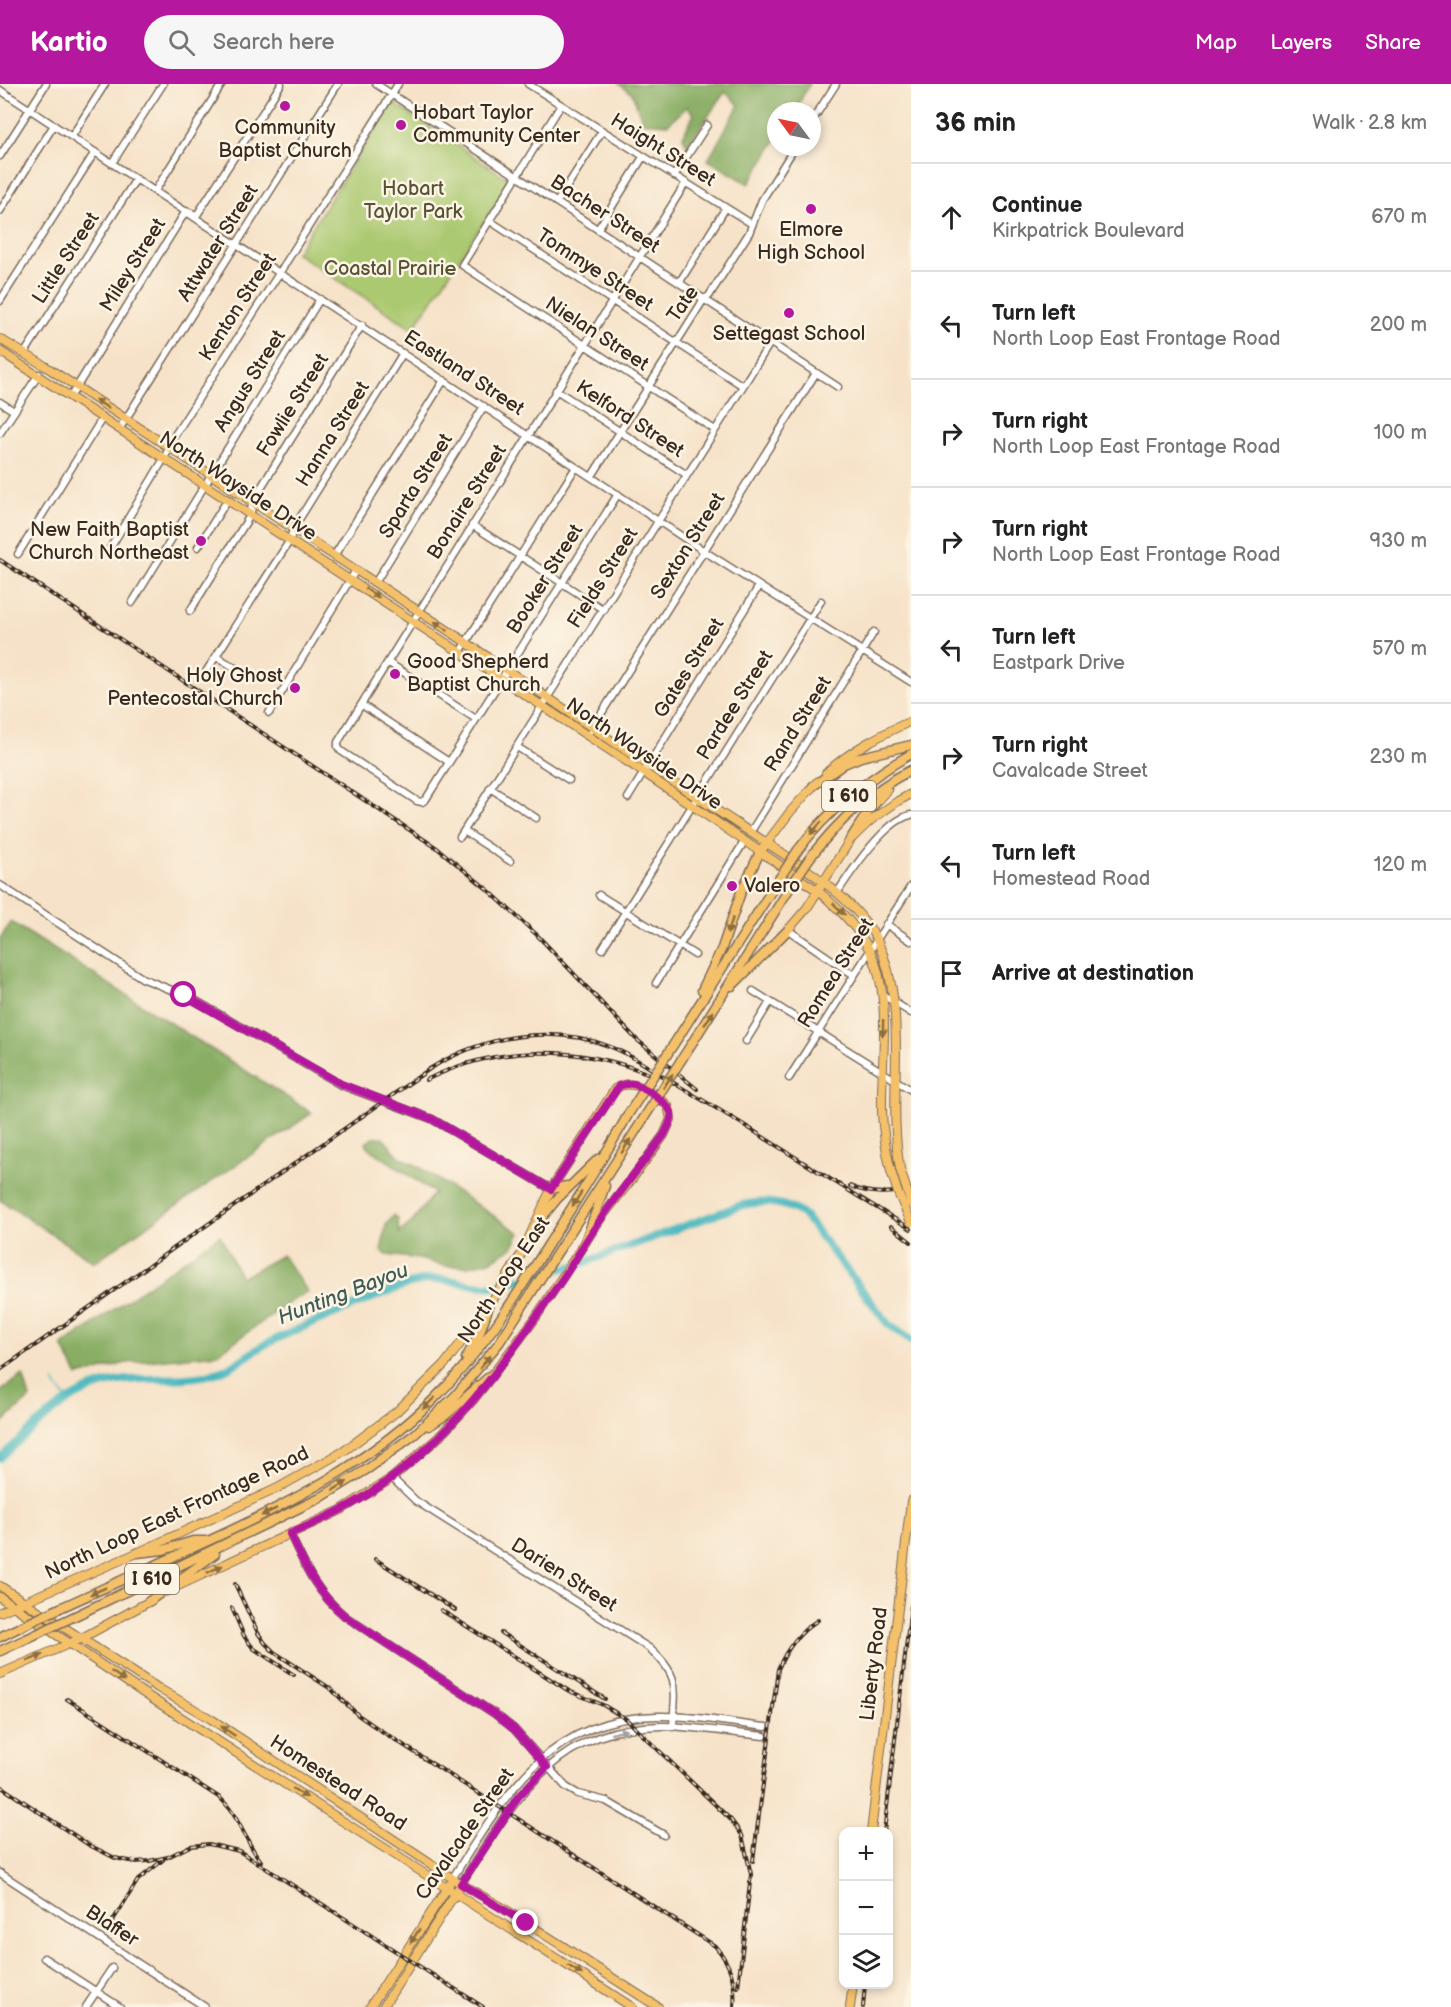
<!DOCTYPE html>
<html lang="en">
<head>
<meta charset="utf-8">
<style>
	body { margin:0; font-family:"Balsamiq Sans",sans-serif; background:#f6f6f6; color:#222 }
	.controls { position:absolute; right:18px; bottom:18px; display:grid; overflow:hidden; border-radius:12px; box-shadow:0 3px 9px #0003 }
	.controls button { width:54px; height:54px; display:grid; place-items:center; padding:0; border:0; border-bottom:2px solid #e0e0e0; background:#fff; color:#222; font:30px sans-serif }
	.compass { position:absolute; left:767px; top:18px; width:54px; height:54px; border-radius:50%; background:#fff; box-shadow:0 3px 9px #0003; rotate:303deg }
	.stop { position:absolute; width:18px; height:18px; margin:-14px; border:4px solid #b5179e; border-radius:50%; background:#fff }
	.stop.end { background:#b5179e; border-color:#fff; box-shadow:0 2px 6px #0008 }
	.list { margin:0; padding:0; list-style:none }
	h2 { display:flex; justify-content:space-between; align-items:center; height:78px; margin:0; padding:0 24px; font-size:26px }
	h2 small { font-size:20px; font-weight:400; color:#767676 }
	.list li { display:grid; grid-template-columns:39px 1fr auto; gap:18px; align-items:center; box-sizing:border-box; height:108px; padding:0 24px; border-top:2px solid #e0e0e0 }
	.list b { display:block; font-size:22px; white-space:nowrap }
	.list p { margin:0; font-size:20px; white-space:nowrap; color:#767676 }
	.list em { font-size:20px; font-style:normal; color:#767676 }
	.icon { flex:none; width:33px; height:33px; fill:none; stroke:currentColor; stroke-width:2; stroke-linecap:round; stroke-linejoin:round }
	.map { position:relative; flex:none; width:911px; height:1923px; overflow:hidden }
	header { display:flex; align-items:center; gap:36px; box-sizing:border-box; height:84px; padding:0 30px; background:#b5179e; color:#fff }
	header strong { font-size:28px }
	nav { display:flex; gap:33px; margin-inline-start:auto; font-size:21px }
	.search { width:420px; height:54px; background:#f6f6f6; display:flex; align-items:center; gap:15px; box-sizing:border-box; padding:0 21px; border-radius:33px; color:#767676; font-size:22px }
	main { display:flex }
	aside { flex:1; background:#fff }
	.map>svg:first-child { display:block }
	.green { fill:#abc971; stroke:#737a48; stroke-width:1.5 }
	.forest { fill:#88ad63; stroke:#626c40; stroke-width:1.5 }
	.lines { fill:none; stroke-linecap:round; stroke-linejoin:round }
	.stream { stroke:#49b8bf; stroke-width:1.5 }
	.river { stroke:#49b8bf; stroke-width:8 }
	.minor-casing { stroke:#7c6a5a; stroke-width:9 }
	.major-casing { stroke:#7c6a5a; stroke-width:10 }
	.highway-casing { stroke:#7c6a5a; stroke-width:11 }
	.minor { stroke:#fff; stroke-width:6 }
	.major { stroke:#f4c16b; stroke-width:8 }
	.highway { stroke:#f4c16b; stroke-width:8 }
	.rail-casing { stroke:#3b2a1e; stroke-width:4 }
	.rail { stroke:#fcf5e5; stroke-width:1.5; stroke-dasharray:4.5; stroke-linecap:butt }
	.major-bridge-casing { stroke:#7c6a5a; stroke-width:10; stroke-linecap:butt }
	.highway-bridge-casing { stroke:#7c6a5a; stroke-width:11; stroke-linecap:butt }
	.major-bridge { stroke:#f4c16b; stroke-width:8 }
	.highway-bridge { stroke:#f4c16b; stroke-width:8 }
	.oneway { fill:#8e6e41 }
	.oneway2 { fill:#a79f9a }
	.route { stroke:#b5179e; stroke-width:8 }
	.poi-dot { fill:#b5179e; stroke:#fcf5e5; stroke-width:2 }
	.labels { text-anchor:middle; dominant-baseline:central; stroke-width:5; stroke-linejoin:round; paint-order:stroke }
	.shield { fill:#fcf5e5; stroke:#75675a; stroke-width:1.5 }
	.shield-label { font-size:18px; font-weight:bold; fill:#3b2a1e }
	.poi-label { font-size:20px; fill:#3b2a1e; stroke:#fcf5e5; text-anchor:start }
	.street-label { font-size:20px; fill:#3b2a1e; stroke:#fcf5e5 }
	.park-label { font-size:20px; fill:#575233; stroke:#fcf5e5 }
	.water-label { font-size:21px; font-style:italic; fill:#405c56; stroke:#fcf5e5 }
</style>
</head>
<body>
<header>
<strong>Kartio</strong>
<div class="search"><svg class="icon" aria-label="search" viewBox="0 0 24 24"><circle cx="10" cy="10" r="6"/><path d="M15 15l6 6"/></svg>Search here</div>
<nav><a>Map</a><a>Layers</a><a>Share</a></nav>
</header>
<main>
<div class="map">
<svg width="911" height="1923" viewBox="0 0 911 1923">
	<rect width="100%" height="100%" fill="#fcf5e5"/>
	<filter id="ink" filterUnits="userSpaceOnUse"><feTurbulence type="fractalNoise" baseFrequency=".0167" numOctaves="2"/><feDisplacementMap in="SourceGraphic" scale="12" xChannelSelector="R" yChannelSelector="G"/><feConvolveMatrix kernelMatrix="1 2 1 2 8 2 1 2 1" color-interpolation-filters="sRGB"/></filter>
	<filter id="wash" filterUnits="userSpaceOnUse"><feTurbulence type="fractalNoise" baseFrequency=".008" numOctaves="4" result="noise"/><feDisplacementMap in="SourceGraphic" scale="24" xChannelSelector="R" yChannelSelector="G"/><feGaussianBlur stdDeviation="1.35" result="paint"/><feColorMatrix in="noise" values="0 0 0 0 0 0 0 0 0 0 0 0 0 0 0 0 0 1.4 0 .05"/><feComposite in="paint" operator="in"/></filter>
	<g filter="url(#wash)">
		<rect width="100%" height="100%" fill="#f6e2c8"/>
		<path class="green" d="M392 18 511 97 413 245 296 169Z"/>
		<path class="forest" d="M619 0H810L794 27H776V56L749 100 708 76 739 21 725 8 687 62 683 52 694 30 687 23 668 40 643 38 632 9Z
			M11 838 312 1029 94 1178 0 1116V854Z
			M382 1053 400 1073 419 1083 520 1149 513 1163 490 1177 469 1182H445L420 1175 387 1171 381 1167 386 1141 394 1131 398 1135 399 1149 412 1138 434 1109 369 1064 366 1059 373 1054Z
			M220 1151 241 1194 282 1171 308 1208 290 1218 217 1270 126 1279 78 1292 62 1262Z
			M23 1291 30 1314 0 1341V1308Z"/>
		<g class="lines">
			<path class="stream" d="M53 1297 68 1317"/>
			<path class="river" d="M0 1374C35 1343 71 1303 120 1297 154 1292 185 1299 219 1288 237 1282 249 1269 266 1260 294 1246 324 1234 353 1222 377 1212 400 1201 426 1196 450 1192 473 1205 497 1202L583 1179 739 1122C763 1116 784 1117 805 1132L888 1240 911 1256"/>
		</g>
	</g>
	<g filter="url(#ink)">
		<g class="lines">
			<g class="minor-casing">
				<path id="minor" d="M376 0 838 303
					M528 0 752 140
					M0 6 704 467 911 598
					M561 21 462 181 715 346
					M812 37 836 0
					M72 52 105 0
					M0 72 46 0
					M112 79 163 0
					M674 92 707 41
					M155 107 222 0
					M557 118 602 47
					M0 127 54 41
					M490 137 743 302
					M598 145 643 73
					M679 199 725 125
					M0 217 95 68
					M24 270 136 95
					M556 306 687 391
					M71 312 186 127 197 131 281 0
					M0 318 14 327
					M120 344 338 0
					M0 349 39 290
					M592 392 704 215 709 212 749 149 762 116 795 63
					M618 410 426 715 422 718 417 717 341 667 338 663V658L685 100
					M472 441 604 526
					M198 463 228 415
					M109 466 165 373 173 354 280 188 398 0
					M18 470 103 333
					M334 472 444 296
					M375 499 484 322
					M132 519 320 215
					M190 527 251 430 252 418 362 241
					M460 568 576 383
					M216 572 248 592
					M389 579 476 635
					M204 591 290 456 293 445 403 269
					M362 621 449 678
					M269 629 356 486
					M591 646 816 289
					M517 663 569 696
					M490 704 536 734
					M628 714 759 502
					M464 747 510 777
					M750 749 874 548
					M460 753 770 259
					M0 801 142 894 191 914 341 1001 432 1035 551 1105
					M837 809C851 788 885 736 911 731
					M599 811 695 871
					M886 840 911 857
					M788 846 854 891
					M602 865 821 517
					M656 899 744 758
					M753 907 911 1006
					M883 911 911 929
					M746 957 770 918
					M789 994 911 802
					M392 1394 416 1417 649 1564C681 1592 675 1604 673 1643
					M290 1450C307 1486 315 1507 346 1533L495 1630 514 1645 566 1703 578 1710 606 1717 664 1751
					M0 1789 205 1923
					M452 1795C503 1714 548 1633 657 1632 693 1631 730 1639 766 1643
					M461 1800C512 1720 554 1641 664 1642 697 1643 731 1649 764 1652
					M44 1874 120 1923
					M86 1923 112 1884"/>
			</g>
			<g class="major-casing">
				<path id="major" d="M0 255 45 282C184 373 324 464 464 557 519 594 574 632 630 669 670 696 710 722 750 748 793 777 853 810 877 856 911 927 886 1009 900 1085
					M0 267 643 688 818 807C838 824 856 841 869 865 893 910 881 974 882 1023 882 1045 886 1066 891 1087
					M826 689C851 666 880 651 911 637
					M760 768 790 728 817 698
					M788 846 807 824 850 756 871 736 898 717 911 710
					M0 1502 158 1604 211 1635 461 1800 500 1822 658 1923
					M0 1513 151 1614 632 1923
					M0 1528 137 1469 276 1405 344 1367 396 1328 444 1281 489 1222 522 1169 551 1105 615 1005C632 992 656 1010 668 1022L671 1035 664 1051 632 1095 601 1134 534 1236 474 1315 439 1353 392 1394 341 1426 165 1508
					M0 1590 80 1555 152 1516
					M871 1748 911 1417
					M370 1923 449 1801
					M383 1923 458 1805
					M850 1923 853 1900"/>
			</g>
			<g class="highway-casing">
				<path id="highway" d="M813 702 844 680 861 673 911 661
					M850 756 867 729 887 706
					M798 766C829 725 867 695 911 670
					M809 775C837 738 870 707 911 686
					M732 902 788 846
					M702 906 722 864 741 808 760 768
					M681 949 779 795
					M694 956 791 802
					M551 1105 567 1102
					M535 1142 557 1115 598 1075
					M585 1158 605 1102
					M466 1274 480 1248 489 1222
					M429 1342 446 1331 492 1290
					M137 1469 163 1466 193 1457H205
					M148 1518 215 1470
					M60 1524C119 1497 179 1471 238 1443 308 1409 376 1372 432 1317 479 1271 514 1216 548 1161 576 1117 604 1074 629 1029
					M73 1533 320 1414 369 1384 415 1350 455 1312 499 1259 642 1037
					M0 1553 14 1546
					M0 1567 26 1555"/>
			</g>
			<use href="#minor" class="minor"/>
			<use href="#major" class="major"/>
			<use href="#highway" class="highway"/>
			<g class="rail-casing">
				<path id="rail" d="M0 476 437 764 487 805 537 851 636 955 697 1005
					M426 996C495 961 575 961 647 989
					M850 1102C871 1111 890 1110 911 1105
					M891 1142 911 1158
					M0 1286 431 984C485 951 551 940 611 963 629 970 646 981 662 992 692 1010 723 1028 752 1046 805 1080 858 1112 911 1145
					M375 1475 455 1526
					M235 1500 258 1549 265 1559 274 1568 331 1605 358 1631 377 1644 715 1862C731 1880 736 1899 734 1923
					M232 1524 244 1552 253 1564 294 1591
					M441 1526 569 1607 603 1621 626 1635 731 1736 742 1751 751 1790 738 1903
					M501 1549 605 1615
					M67 1615 220 1714C239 1731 245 1758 261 1777
					M0 1702 89 1761 115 1774 134 1778 149 1777 168 1773 190 1762 209 1760 239 1767 483 1923
					M884 1748 911 1522
					M753 1777 778 1585C787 1564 799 1548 818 1536
					M107 1846 138 1796 163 1776
					M863 1923 865 1900"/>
			</g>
			<use href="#rail" class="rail"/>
			<g class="major-bridge-casing">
				<path id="major-bridge" d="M900 1085 911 1119
					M891 1087 898 1109 911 1138"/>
			</g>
			<g class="highway-bridge-casing">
				<path id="highway-bridge" d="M779 795 798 766
					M791 802 809 775
					M629 1029 681 949
					M642 1037 694 956
					M14 1546 60 1524
					M26 1555 73 1533"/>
			</g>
			<use href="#major-bridge" class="major-bridge"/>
			<use href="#highway-bridge" class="highway-bridge"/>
		</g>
		<defs><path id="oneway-solid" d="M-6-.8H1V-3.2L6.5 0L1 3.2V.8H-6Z" transform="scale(1.5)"/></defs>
		<g class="oneway">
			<use href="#oneway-solid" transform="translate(102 320) rotate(-147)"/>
			<use href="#oneway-solid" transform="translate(372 509) rotate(33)"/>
			<use href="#oneway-solid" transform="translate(441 542) rotate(-147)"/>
			<use href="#oneway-solid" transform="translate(816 744) rotate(132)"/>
			<use href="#oneway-solid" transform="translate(839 825) rotate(44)"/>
			<use href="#oneway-solid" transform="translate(730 842) rotate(109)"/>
			<use href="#oneway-solid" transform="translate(709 934) rotate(-57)"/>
			<use href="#oneway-solid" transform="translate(883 944) rotate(91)"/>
			<use href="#oneway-solid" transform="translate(668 997) rotate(-57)"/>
			<use href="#oneway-solid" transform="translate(626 1062) rotate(-58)"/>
			<use href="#oneway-solid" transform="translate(577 1115) rotate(122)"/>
			<use href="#oneway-solid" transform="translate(485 1278) rotate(-51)"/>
			<use href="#oneway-solid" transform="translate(429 1319) rotate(136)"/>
			<use href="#oneway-solid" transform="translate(340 1402) rotate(-31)"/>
			<use href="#oneway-solid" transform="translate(269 1428) rotate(154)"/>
			<use href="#oneway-solid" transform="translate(215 1485) rotate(-25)"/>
			<use href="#oneway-solid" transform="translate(98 1507) rotate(156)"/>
			<use href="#oneway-solid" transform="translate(35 1574) rotate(-23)"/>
			<use href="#oneway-solid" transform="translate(118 1592) rotate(34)"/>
			<use href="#oneway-solid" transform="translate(228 1647) rotate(-146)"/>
			<use href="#oneway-solid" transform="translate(300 1709) rotate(32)"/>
			<use href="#oneway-solid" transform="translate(415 1852) rotate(123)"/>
			<use href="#oneway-solid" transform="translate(575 1886) rotate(33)"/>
		</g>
		<use class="oneway2" href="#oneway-solid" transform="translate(619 1648) rotate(-14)"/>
	</g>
	<g class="lines" filter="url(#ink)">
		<path class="route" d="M184 911 341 1000 432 1035 551 1105 619 1002C624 1000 627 999 633 1000 642 1001 668 1019 671 1028 673 1036 667 1044 664 1051 643 1079 621 1106 601 1135 586 1156 574 1179 559 1200 505 1279 449 1359 367 1411 343 1427 316 1438 290 1450 306 1484 316 1508 346 1533L495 1630 514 1645 547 1683 518 1713 461 1800 526 1839"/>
	</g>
	<g class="poi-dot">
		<circle cx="285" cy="22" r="6"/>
		<circle cx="401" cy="41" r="6"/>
		<circle cx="811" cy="125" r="6"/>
		<circle cx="789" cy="229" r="6"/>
		<circle cx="201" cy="457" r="6"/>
		<circle cx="395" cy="590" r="6"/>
		<circle cx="295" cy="604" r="6"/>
		<circle cx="732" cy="802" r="6"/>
	</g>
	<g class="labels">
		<g class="shield">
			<rect x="822" y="697" width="54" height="30" rx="4.5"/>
			<rect x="125" y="1480" width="54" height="30" rx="4.5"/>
		</g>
		<g class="shield-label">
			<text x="849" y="712">I 610</text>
			<text x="152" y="1495">I 610</text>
		</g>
		<g class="poi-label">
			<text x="413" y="29">Hobart Taylor<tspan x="413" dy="23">Community Center</tspan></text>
			<text x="285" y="44" text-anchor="middle">Community<tspan x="285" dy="23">Baptist Church</tspan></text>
			<text x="811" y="146" text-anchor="middle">Elmore<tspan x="811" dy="23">High School</tspan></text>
			<text x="789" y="250" text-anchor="middle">Settegast School</text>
			<text x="189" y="446" text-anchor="end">New Faith Baptist<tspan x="189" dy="23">Church Northeast</tspan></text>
			<text x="407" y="578">Good Shepherd<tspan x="407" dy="23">Baptist Church</tspan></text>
			<text x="283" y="592" text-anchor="end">Holy Ghost<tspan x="283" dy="23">Pentecostal Church</tspan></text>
			<text x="744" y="802">Valero</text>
		</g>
		<g class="street-label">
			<text transform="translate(663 66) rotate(32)">Haight Street</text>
			<text transform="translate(605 130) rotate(33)">Bacher Street</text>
			<text transform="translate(218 159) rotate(-58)">Attwater Street</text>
			<text transform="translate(66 174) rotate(-57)">Little Street</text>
			<text transform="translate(133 181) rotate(-58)">Miley Street</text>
			<text transform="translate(595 186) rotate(33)">Tommye Street</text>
			<text transform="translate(683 220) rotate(-55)">Tate</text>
			<text transform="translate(238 223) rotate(-57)">Kenton Street</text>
			<text transform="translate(597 250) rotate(33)">Nielan Street</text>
			<text transform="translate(464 289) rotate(33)">Eastland Street</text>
			<text transform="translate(250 297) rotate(-58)">Angus Street</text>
			<text transform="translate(293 321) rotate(-58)">Fowlie Street</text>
			<text transform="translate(630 335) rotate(33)">Kelford Street</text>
			<text transform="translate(333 350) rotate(-58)">Hanna Street</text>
			<text transform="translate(238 402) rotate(33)">North Wayside Drive</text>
			<text transform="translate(416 402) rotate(-58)">Sparta Street</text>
			<text transform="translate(467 418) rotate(-58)">Bonaire Street</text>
			<text transform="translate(688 462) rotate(-58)">Sexton Street</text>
			<text transform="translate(603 494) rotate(-58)">Fields Street</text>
			<text transform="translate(545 495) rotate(-58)">Booker Street</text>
			<text transform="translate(689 584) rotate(-58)">Gates Street</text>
			<text transform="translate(735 621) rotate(-58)">Pardee Street</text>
			<text transform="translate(798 640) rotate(-58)">Rand Street</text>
			<text transform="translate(644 670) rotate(34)">North Wayside Drive</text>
			<text transform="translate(836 889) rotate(-58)">Romea Street</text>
			<text transform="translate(504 1196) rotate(-56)">North Loop East</text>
			<text transform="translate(177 1429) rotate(-25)">North Loop East Frontage Road</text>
			<text transform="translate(564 1491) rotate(32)">Darien Street</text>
			<text transform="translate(874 1580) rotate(-83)">Liberty Road</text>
			<text transform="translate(338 1699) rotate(33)">Homestead Road</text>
			<text transform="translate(465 1750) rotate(-55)">Cavalcade Street</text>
			<text transform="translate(112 1842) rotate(33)">Blaffer</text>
		</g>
		<g class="park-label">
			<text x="413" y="105">Hobart<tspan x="413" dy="23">Taylor Park</tspan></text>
			<text x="390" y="185">Coastal Prairie</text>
		</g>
		<g class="water-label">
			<text transform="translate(343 1210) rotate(-21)">Hunting Bayou</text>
		</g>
	</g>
</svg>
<div class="controls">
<button>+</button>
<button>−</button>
<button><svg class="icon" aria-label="layers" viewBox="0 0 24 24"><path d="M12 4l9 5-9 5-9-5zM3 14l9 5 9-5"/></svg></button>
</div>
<svg class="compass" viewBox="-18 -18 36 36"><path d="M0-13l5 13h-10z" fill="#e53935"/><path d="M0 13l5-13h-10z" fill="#767676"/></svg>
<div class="stop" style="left:184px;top:911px"></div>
<div class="stop end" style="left:526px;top:1839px"></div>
</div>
<aside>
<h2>36 min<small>Walk · 2.8 km</small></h2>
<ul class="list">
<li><svg class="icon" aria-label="ahead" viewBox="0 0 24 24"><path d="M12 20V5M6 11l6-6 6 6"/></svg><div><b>Continue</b><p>Kirkpatrick Boulevard</p></div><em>670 m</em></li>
<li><svg class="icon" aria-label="left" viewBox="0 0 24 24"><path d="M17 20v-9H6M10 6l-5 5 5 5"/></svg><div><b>Turn left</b><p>North Loop East Frontage Road</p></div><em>200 m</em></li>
<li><svg class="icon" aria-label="right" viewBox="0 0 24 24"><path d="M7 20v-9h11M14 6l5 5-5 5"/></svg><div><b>Turn right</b><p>North Loop East Frontage Road</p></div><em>100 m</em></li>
<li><svg class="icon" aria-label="right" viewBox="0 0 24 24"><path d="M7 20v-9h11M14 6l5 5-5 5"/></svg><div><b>Turn right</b><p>North Loop East Frontage Road</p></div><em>930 m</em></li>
<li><svg class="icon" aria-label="left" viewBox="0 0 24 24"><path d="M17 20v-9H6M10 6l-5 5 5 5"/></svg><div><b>Turn left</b><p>Eastpark Drive</p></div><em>570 m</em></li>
<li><svg class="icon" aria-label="right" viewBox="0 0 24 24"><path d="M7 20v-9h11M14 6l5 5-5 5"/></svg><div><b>Turn right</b><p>Cavalcade Street</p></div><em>230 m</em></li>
<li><svg class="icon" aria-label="left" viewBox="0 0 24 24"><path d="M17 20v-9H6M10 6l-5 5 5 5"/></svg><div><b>Turn left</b><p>Homestead Road</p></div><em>120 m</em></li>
<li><svg class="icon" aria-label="arrive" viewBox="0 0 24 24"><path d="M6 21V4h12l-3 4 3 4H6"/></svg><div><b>Arrive at destination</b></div></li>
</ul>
</aside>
</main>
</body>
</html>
